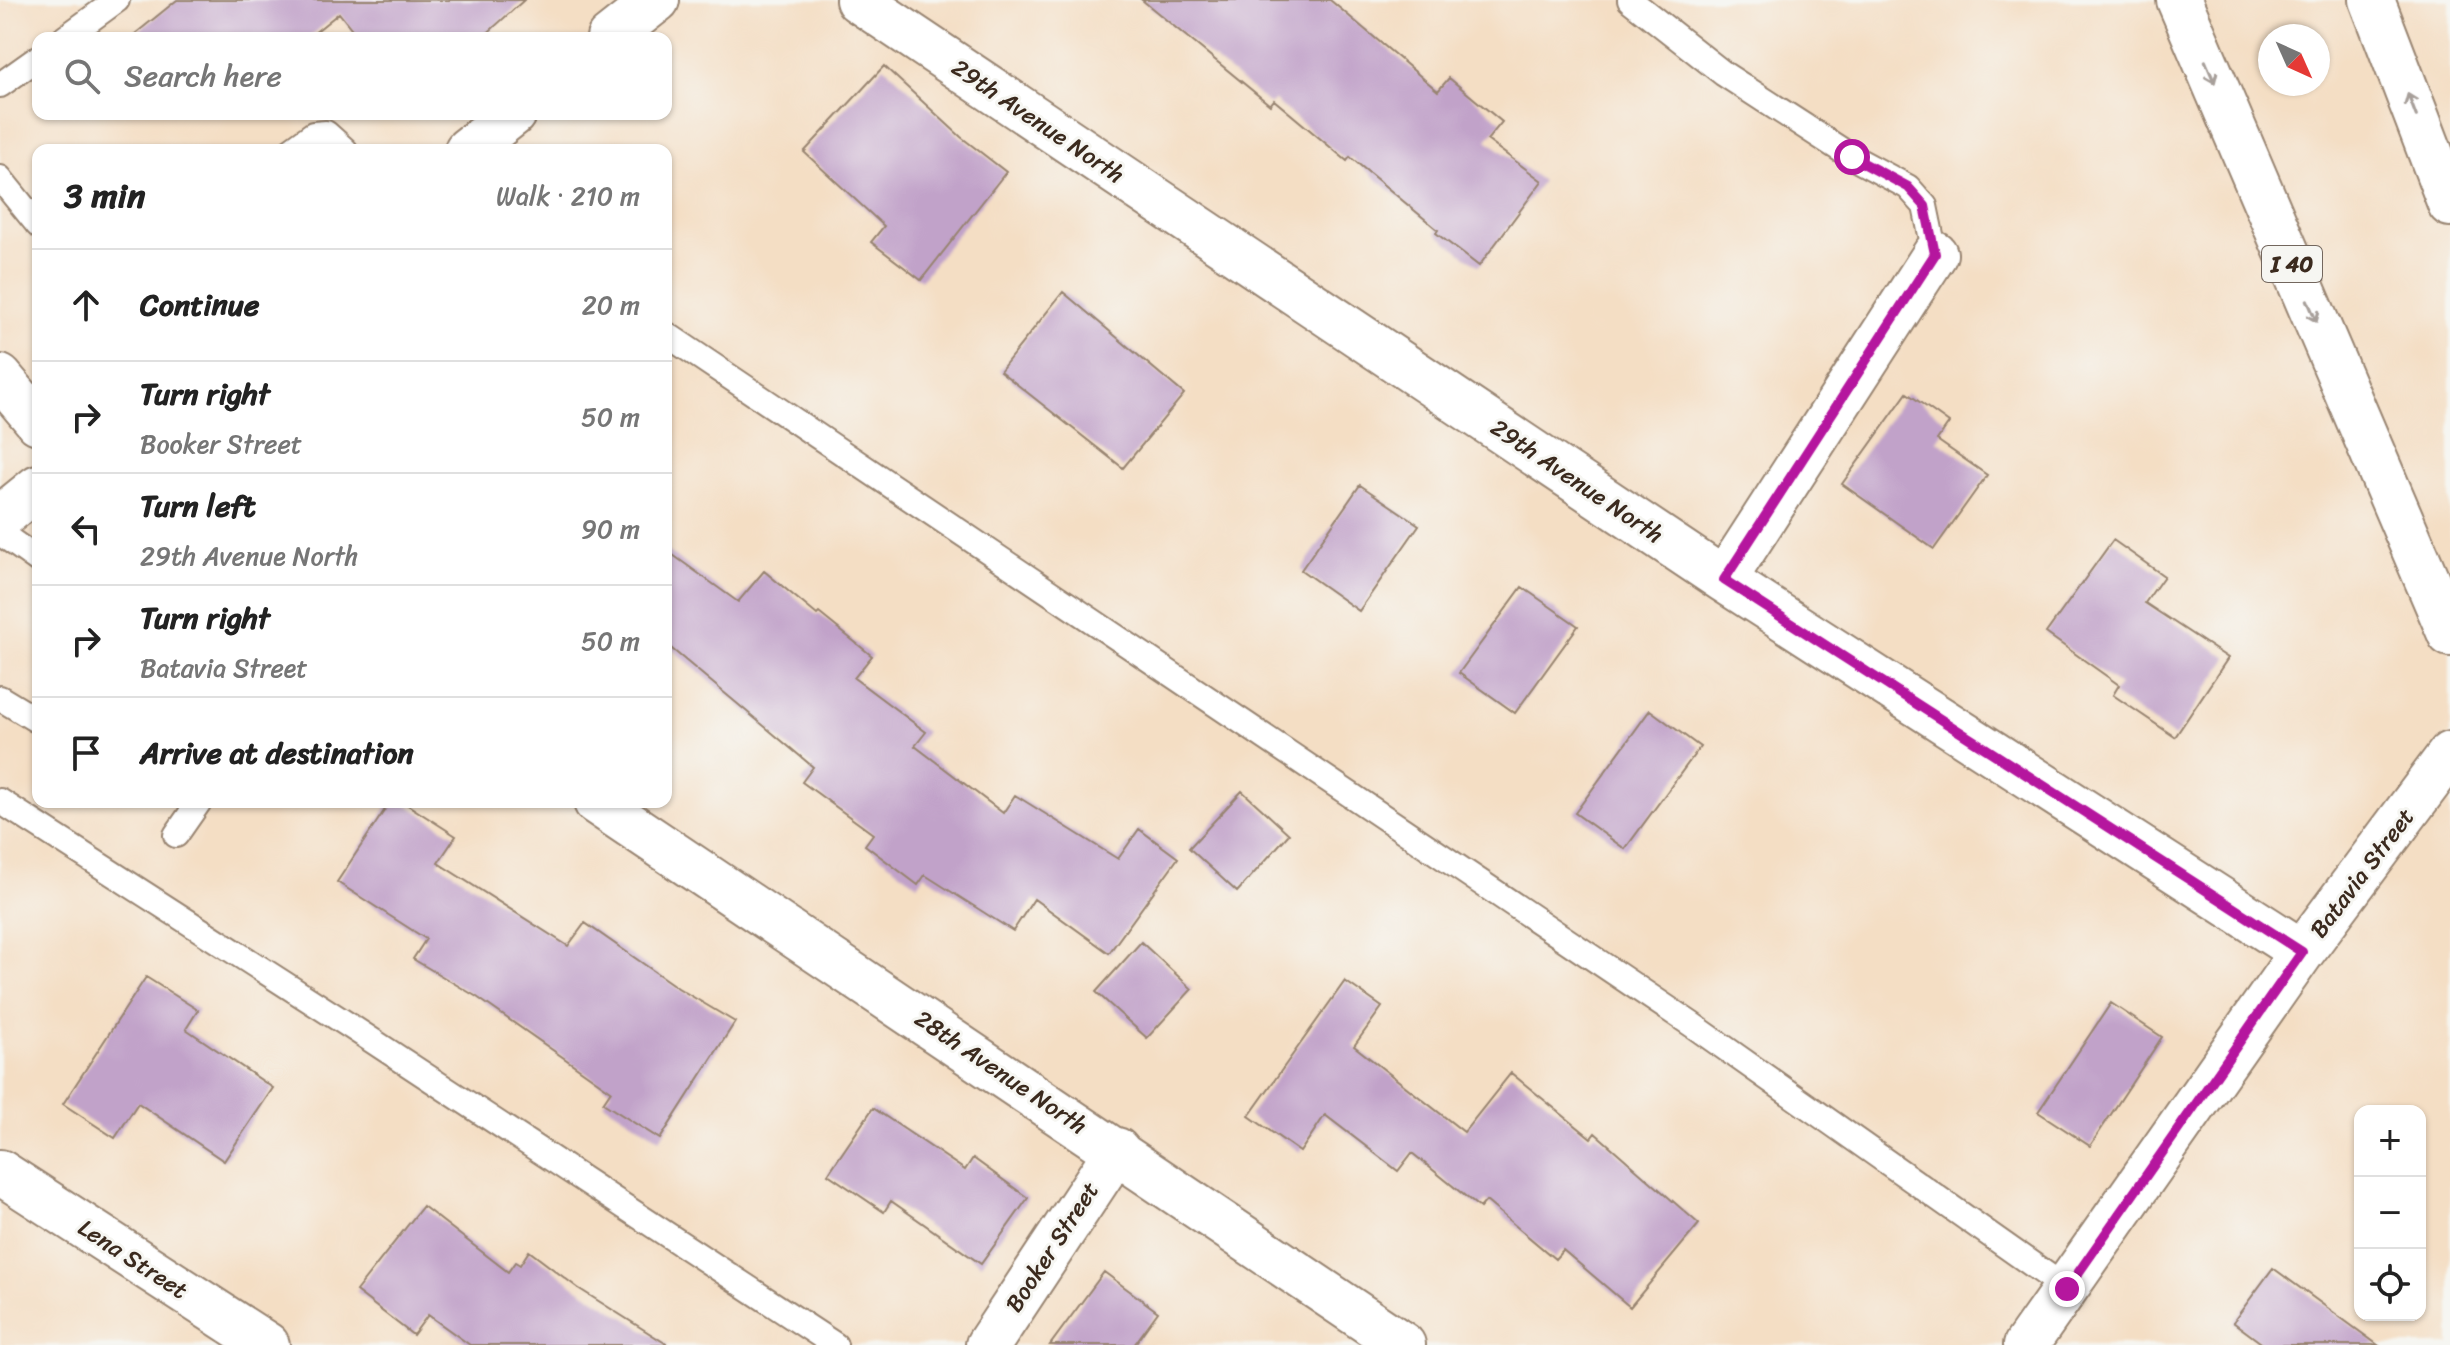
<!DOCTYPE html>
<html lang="en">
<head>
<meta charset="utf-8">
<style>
	body { margin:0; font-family:Sriracha,sans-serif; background:#f2f2f2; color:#222 }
	.controls { position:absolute; right:24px; bottom:24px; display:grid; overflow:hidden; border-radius:16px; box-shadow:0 2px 6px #0004 }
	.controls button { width:72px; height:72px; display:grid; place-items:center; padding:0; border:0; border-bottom:2px solid #e0e0e0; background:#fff; color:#222; font:40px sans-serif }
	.compass { position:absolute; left:2258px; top:24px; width:72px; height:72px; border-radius:50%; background:#fff; box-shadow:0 2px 6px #0004; rotate:135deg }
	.stop { position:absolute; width:24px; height:24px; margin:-18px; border:6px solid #b5179e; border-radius:50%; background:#fff }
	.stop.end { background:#b5179e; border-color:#fff; box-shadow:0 2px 8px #0008 }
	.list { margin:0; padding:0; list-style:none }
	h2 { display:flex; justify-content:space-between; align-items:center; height:104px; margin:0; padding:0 32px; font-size:34px }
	h2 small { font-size:26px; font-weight:400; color:#767676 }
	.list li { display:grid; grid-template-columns:52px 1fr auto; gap:24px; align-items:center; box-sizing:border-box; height:112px; padding:0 32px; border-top:2px solid #e0e0e0 }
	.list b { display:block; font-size:30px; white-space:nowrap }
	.list p { margin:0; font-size:26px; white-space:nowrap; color:#767676 }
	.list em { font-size:26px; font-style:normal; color:#767676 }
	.icon { flex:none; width:44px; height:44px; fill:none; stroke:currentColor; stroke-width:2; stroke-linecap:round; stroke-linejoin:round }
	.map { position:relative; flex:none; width:2450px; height:1345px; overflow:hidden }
	.search { position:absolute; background:#fff; box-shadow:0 2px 6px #0004; left:32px; top:32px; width:640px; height:88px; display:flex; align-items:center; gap:20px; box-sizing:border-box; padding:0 28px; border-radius:16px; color:#767676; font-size:30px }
	.panel { position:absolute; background:#fff; box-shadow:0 2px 6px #0004; left:32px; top:144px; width:640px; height:664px; border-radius:16px }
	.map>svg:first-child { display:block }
	.building { fill:#c1a2c9 }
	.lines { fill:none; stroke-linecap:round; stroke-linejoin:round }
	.service-casing { stroke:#988471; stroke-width:28 }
	.minor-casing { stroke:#988471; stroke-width:48 }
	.tertiary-casing { stroke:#988471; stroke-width:48 }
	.secondary-casing { stroke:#988471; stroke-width:48 }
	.motorway-casing { stroke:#988471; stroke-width:48 }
	.service { stroke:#fff; stroke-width:24 }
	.minor { stroke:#fff; stroke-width:44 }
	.tertiary { stroke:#fff; stroke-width:44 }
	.secondary { stroke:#fff; stroke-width:44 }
	.motorway { stroke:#fff; stroke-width:44 }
	.oneway { stroke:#a79f9a }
	.route { stroke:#b5179e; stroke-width:10 }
	.labels { text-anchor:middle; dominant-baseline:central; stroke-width:6; stroke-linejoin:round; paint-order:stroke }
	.shield { fill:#f6f6f2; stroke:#73675e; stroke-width:2 }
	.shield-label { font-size:22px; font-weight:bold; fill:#3b2a1e }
	.street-label { font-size:24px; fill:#3b2a1e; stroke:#f6f6f2 }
</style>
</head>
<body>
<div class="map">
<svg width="2450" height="1345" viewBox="0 0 2450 1345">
	<rect width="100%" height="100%" fill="#f6f6f2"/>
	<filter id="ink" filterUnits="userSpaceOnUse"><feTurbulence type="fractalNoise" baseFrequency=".0125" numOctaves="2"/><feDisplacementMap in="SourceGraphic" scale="16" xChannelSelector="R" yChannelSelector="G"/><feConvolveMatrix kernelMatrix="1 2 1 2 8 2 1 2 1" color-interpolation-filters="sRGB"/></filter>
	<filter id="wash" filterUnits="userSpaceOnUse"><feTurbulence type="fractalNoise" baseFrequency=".006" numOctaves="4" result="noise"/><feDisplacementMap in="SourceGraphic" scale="32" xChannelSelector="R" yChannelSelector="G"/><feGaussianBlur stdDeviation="1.8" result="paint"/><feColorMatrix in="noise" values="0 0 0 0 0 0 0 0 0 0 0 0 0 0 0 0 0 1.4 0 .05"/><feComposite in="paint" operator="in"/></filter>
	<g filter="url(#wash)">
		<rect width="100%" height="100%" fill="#f4dec4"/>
		<g id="blocks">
			<path class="building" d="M177 0H524L482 38H359L339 13 308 38H130Z
				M1142 0H1330L1438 91 1449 78 1502 122 1487 140 1542 181 1479 266 1436 233 1438 230 1350 157 1347 161 1274 100 1270 105Z
				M884 66 961 137 1006 172 921 280 871 242 884 226 804 152Z
				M1063 292 1184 394 1123 468 1000 371Z
				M1907 393 1949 423 1937 440 1987 475 1934 549 1842 484Z
				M1360 485 1419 525 1359 611 1301 570Z
				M2113 540 2164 576 2145 603 2228 658 2175 737 2113 695 2119 685 2046 633Z
				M666 550 738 602 764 571 817 615 819 613 872 656 854 678 926 732 915 746 1003 813 1015 795 1118 859 1139 829 1178 858 1109 953 1034 899 1013 931 925 875 918 885 865 845 873 834 802 782 813 767 666 644Z
				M1522 587 1578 626 1515 713 1459 673Z
				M1650 710 1700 747 1625 849 1575 813Z
				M1242 791 1289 834 1237 892 1189 848Z
				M390 802H403L456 836 438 863 568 946 585 923 678 988 735 1022 660 1139 603 1103 611 1091 477 997 413 959 426 939 337 882Z
				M1141 942 1192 989 1147 1038 1096 992Z
				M146 977 198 1010 186 1029 273 1088 224 1161 138 1103 115 1138 63 1104Z
				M1345 981 1382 1007 1354 1046 1464 1132 1511 1073 1591 1138 1595 1133 1699 1224 1630 1307 1563 1250 1555 1259 1486 1201 1480 1208 1412 1153 1398 1171 1325 1115 1300 1152 1249 1116Z
				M2111 1003 2162 1037 2090 1146 2038 1112Z
				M873 1108 965 1170 973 1158 1028 1198 981 1264 891 1201 884 1212 828 1174Z
				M423 1206 508 1272 515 1262 520 1265 529 1251 578 1288 668 1345H470L428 1315 413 1335 356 1291Z
				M2273 1268 2378 1345H2264L2233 1322Z
				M1104 1272 1158 1312 1134 1345H1050Z"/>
		</g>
	</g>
	<g filter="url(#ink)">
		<use href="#blocks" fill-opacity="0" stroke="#988471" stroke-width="2"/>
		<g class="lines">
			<g class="service-casing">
				<path id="service" d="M1630 0 1724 74 1852 157 1908 187 1925 206 1935 254
					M65 38 117 0
					M0 85 38 58
					M291 150 313 134 326 133 345 150
					M0 178 38 225
					M666 334 1691 1024 2067 1289
					M0 533 38 560
					M0 698 38 721
					M0 801 353 1028 835 1345
					M176 835 199 802"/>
			</g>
			<g class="minor-casing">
				<path id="minor" d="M858 0 1724 580 2302 952
					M1724 580 1935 254
					M0 1172 267 1345
					M988 1345 1117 1150
					M2026 1345 2302 952 2450 754"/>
			</g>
			<g class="tertiary-casing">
				<path id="tertiary" d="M609 38 657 0
					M467 150 513 114
					M0 518 38 487"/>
			</g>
			<g class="secondary-casing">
				<path id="secondary" d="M0 377 38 422
					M596 802 1403 1345"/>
			</g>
			<g class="motorway-casing">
				<path id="motorway" d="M2179 0 2450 634
					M2372 0 2450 204"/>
			</g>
			<use href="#service" class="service"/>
			<use href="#minor" class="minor"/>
			<use href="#tertiary" class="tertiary"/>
			<use href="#secondary" class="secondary"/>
			<use href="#motorway" class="motorway"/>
		</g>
		<defs><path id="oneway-shaft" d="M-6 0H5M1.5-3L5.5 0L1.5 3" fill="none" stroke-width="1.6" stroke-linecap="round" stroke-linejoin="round" transform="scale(2)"/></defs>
		<g class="oneway">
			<use href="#oneway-shaft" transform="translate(2210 72) rotate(67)"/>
			<use href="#oneway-shaft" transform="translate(2412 105) rotate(-111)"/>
			<use href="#oneway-shaft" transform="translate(2312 311) rotate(67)"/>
		</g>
	</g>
	<g class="lines" filter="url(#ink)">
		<path class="route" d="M1852 157 1908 187 1925 206 1935 254 1724 580 2302 952 2067 1289"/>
	</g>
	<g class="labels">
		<rect class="shield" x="2262" y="246" width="60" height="36" rx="6"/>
		<g class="shield-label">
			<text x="2292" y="264">I 40</text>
		</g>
		<g class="street-label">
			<text transform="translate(1038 121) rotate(34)">29th Avenue North</text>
			<text transform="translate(1577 481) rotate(34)">29th Avenue North</text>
			<text transform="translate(2362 873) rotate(-53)">Batavia Street</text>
			<text transform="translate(1001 1072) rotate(34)">28th Avenue North</text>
			<text transform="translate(1052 1247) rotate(-57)">Booker Street</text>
			<text transform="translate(133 1259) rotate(33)">Lena Street</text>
		</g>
	</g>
</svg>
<div class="controls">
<button>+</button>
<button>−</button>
<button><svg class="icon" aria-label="locate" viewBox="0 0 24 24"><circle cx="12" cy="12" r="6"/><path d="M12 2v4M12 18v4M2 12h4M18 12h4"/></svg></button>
</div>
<svg class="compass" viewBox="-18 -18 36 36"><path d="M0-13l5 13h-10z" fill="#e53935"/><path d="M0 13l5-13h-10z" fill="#767676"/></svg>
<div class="stop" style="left:1852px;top:157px"></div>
<div class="stop end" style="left:2067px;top:1289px"></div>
<div class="search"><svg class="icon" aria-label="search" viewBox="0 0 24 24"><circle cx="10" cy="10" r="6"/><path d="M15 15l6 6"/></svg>Search here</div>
<section class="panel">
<h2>3 min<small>Walk · 210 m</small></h2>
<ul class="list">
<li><svg class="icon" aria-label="ahead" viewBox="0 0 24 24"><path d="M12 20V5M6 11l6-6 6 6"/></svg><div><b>Continue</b></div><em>20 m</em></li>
<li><svg class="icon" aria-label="right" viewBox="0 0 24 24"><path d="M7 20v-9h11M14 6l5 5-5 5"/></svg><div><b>Turn right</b><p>Booker Street</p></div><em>50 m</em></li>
<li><svg class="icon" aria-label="left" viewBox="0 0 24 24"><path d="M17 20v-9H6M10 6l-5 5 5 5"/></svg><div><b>Turn left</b><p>29th Avenue North</p></div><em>90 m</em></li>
<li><svg class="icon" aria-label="right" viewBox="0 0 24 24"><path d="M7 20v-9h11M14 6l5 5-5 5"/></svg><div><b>Turn right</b><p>Batavia Street</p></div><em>50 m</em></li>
<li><svg class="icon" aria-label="arrive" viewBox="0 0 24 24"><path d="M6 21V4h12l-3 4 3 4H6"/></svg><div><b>Arrive at destination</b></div></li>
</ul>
</section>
</div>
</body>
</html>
